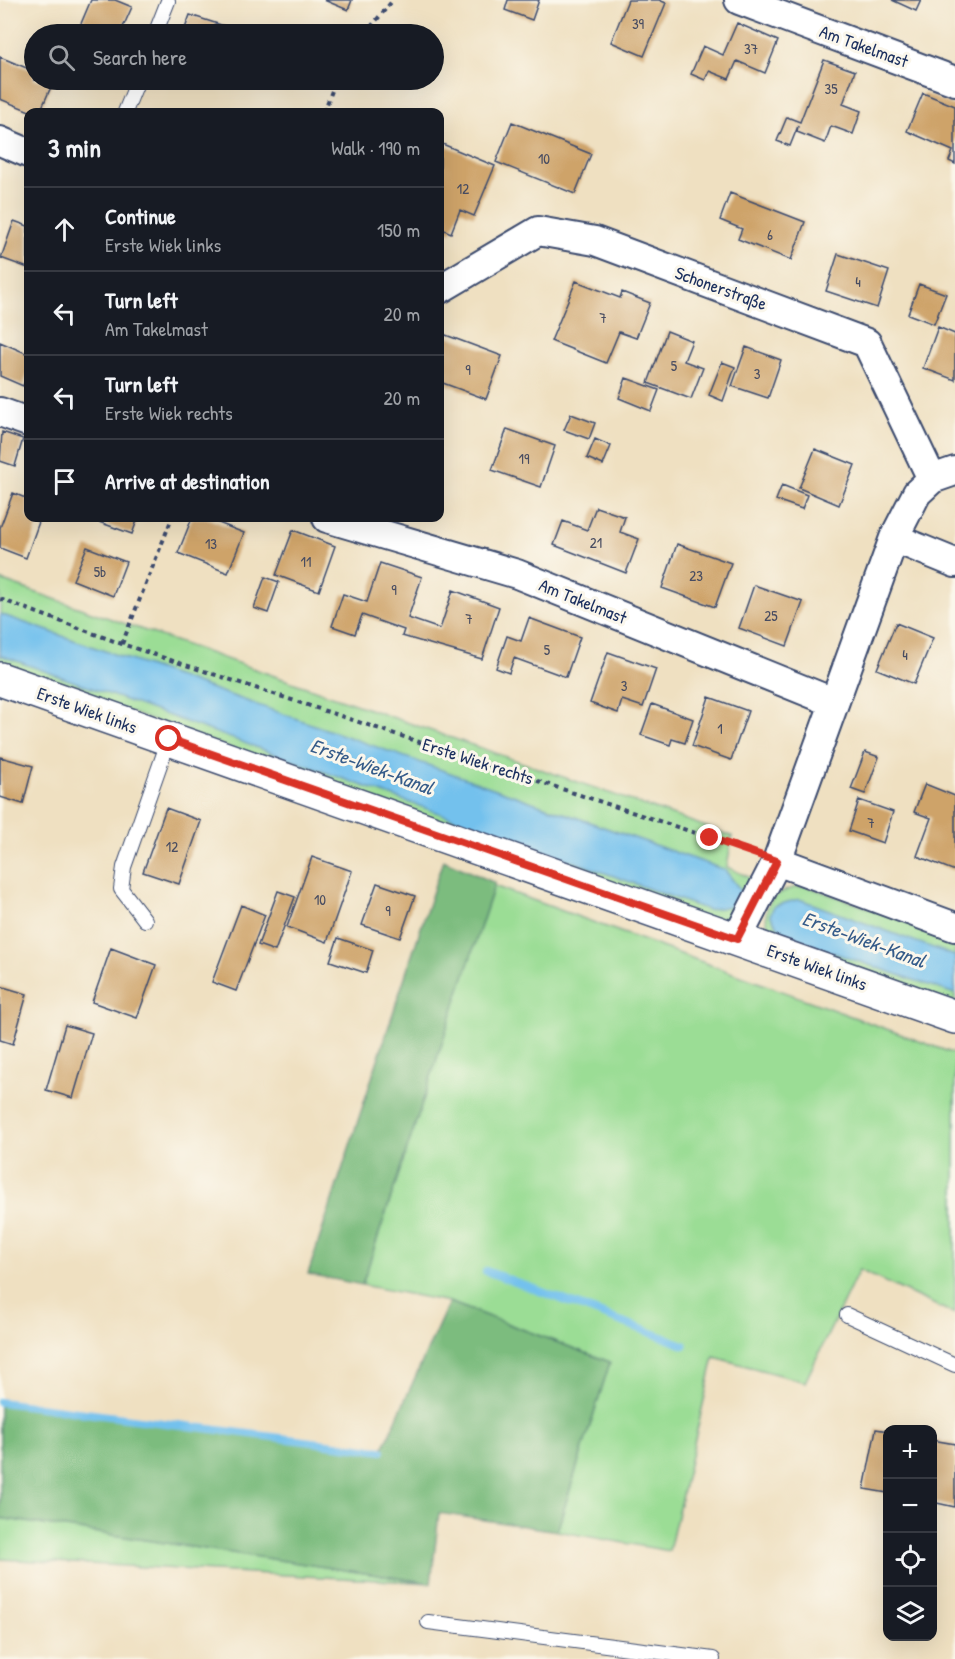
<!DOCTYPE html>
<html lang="en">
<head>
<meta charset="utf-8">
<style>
	body { margin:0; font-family:"Patrick Hand",sans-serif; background:#242831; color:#f1f3f6 }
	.controls { position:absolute; right:18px; bottom:18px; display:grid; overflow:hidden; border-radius:12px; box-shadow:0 6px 24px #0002 }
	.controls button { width:54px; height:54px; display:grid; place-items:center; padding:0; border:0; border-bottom:2px solid #363941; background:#171b24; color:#f1f3f6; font:30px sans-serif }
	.stop { position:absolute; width:18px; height:18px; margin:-14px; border:4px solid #d93025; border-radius:50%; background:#fff }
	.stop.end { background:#d93025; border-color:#fff; box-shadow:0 2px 6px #0008 }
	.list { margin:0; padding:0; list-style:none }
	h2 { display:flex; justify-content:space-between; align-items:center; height:78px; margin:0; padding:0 24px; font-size:26px }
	h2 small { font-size:20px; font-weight:400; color:#9ea1a6 }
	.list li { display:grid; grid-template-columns:39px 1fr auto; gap:18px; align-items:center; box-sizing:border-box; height:84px; padding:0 24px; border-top:2px solid #363941 }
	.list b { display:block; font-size:22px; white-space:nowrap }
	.list p { margin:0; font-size:20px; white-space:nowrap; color:#9ea1a6 }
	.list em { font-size:20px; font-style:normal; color:#9ea1a6 }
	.icon { flex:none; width:33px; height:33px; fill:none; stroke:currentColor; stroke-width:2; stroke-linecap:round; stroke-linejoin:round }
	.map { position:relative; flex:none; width:955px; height:1659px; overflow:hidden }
	.search { position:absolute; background:#171b24; box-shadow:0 6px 24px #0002; left:24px; top:24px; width:420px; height:66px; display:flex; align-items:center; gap:15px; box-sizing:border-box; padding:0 21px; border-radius:33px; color:#9ea1a6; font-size:22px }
	.panel { position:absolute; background:#171b24; box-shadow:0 6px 24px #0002; left:24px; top:108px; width:420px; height:414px; border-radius:12px }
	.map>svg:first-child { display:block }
	.green { fill:#9bdd95; stroke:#5b867a; stroke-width:1.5 }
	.forest { fill:#7cbc7e; stroke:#4c766e; stroke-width:1.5 }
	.water { fill:#73c1ed; stroke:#4778a6; stroke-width:1.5 }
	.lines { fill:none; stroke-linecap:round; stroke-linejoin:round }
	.stream { stroke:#73c1ed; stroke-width:8 }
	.building { fill:#cea369 }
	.lane-casing { stroke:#3b4a6d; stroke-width:16 }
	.street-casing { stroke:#3b4a6d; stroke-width:32 }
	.secondary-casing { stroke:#3b4a6d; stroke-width:36 }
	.path { stroke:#3b4a6d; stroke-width:4; stroke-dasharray:4.5 4.5; stroke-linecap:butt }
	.lane { stroke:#fff; stroke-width:14 }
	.street { stroke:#fff; stroke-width:28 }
	.secondary { stroke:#fff; stroke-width:33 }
	.route { stroke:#d93025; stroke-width:8 }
	.labels { text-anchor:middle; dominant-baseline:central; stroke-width:6; stroke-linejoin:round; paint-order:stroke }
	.number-label { font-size:15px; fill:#484c61 }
	.street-label { font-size:18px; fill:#1b2f5e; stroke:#fbf7ec }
	.water-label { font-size:20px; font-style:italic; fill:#355b89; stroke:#fbf7ec }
</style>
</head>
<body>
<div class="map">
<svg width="955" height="1659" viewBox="0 0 955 1659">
	<rect width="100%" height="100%" fill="#fbf7ec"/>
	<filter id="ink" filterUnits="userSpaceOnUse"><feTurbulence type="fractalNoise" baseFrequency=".0167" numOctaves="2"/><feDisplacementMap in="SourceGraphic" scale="12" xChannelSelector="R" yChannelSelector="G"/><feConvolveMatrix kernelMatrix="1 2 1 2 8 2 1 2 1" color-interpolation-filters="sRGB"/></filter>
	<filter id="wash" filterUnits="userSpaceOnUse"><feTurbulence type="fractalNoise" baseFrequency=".008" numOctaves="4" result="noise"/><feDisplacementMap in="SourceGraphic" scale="24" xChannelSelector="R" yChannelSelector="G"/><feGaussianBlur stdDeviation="1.35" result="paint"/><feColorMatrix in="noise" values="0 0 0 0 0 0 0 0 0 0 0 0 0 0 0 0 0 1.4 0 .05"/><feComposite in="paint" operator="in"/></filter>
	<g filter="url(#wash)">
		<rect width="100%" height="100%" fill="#efe0c1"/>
		<path class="green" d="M0 580 732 836 727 867 753 879 733 918 711 920 0 666Z
			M494 886 955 1054V1314L859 1270 805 1382 714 1357 669 1551 557 1531 610 1362 449 1302 362 1285Z
			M806 886 955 938V1007L782 946C778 940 770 933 768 926 759 898 784 888 806 886Z
			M0 1518 431 1583 0 1559Z"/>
		<path class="forest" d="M443 860 495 883 362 1285 308 1274Z
			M449 1302 610 1362 557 1531 439 1513 431 1583 0 1518V1402L382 1451Z"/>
		<path class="water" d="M0 614 725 870 744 895 741 904 708 910 0 655Z
			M799 899 955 956V994L784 936 770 915 774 906Z"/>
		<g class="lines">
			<path class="stream" d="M486 1271 684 1345
				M0 1402 382 1451"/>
		</g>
		<g id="blocks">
			<path class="building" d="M91 0H115L132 7 120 34 77 33Z
				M324 0H352L348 10Z
				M508 0H539L532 20 505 10Z
				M628 0H659L666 3 644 56 611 42Z
				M892 0H921L916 11Z
				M190 15 243 32 242 34H183Z
				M737 23 778 41 765 73 737 61 729 79 709 71 705 80 691 74 703 46 723 55Z
				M0 57 34 71V80H54L40 112H32L0 99Z
				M824 60 855 71 843 104 861 111 853 134 831 126 825 143 797 132 798 126 790 146 777 141 787 117 800 122Z
				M923 93 955 106V164L949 161 953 151 907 131Z
				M512 122 591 154 575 194 496 162Z
				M440 143 495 166 474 216 460 210 451 233 440 228Z
				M730 193 805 222 791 260 738 239 742 229 720 220Z
				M14 221 28 226V268L1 258Z
				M838 254 889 271 877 308 826 291Z
				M576 281 620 298 622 292 650 303 636 338 619 332 606 363 551 341Z
				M919 284 946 294 934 324 908 314Z
				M938 327 955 334V380L923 368Z
				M667 331 692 341 684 361 703 368 691 399 648 383Z
				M443 334 502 356 486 399 440 382V343Z
				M0 342 28 354V373L23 386 0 376Z
				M746 347 781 360 768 398 732 386Z
				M722 362 735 367 723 401 709 395Z
				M626 378 659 390 651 411 619 398Z
				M571 414 595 423 589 439 564 430Z
				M507 429 555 446 541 487 492 470Z
				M2 432 23 439 15 466 0 461Z
				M595 439 611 446 603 465 587 458Z
				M815 449 855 465 839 505 799 488Z
				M782 485 807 495 802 509 776 500Z
				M13 493 28 499V518L39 522 26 558 0 548V528Z
				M596 507 625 517 620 532 639 539 626 573 554 545 563 521 587 530Z
				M101 518H138L132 534 99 522Z
				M192 518H206L244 533 228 573 178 553Z
				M293 530 335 546 319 591 276 575Z
				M677 544 731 563 715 607 662 588Z
				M87 547 126 562 113 596 73 580Z
				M380 563 422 577 408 618 440 629 453 590 499 607 482 659 402 636 404 630 362 615 355 634 332 626 343 594 367 602Z
				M265 577 279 582 268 613 254 608Z
				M754 585 803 602 787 646 739 628Z
				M529 618 580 637 566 677 514 658 509 673 496 668 507 636 521 641Z
				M896 623 933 638 914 684 877 669Z
				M608 652 656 669 643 707 622 700 618 713 590 703Z
				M709 697 748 711 731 760 692 746Z
				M652 704 693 719 685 743 672 739 670 745 641 735Z
				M865 752 879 757 865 794 851 789Z
				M0 757 33 766 23 804 0 797Z
				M925 784 955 796V871L917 856 931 818 914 812Z
				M859 800 893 812 883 843 849 831Z
				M166 808 201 821 179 884 143 872Z
				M312 857 352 871 327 942 287 927Z
				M377 883 415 896 400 938 362 925Z
				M278 891 295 897 275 951 258 945Z
				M241 905 265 915 236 991 212 982Z
				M338 938 373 950 366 973 330 961Z
				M111 948 156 965 137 1018 92 1002Z
				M0 986 27 994 13 1044 0 1040Z
				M65 1025 92 1033 73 1098 46 1090Z
				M876 1429 888 1431V1493L864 1489Z
				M932 1440 955 1444V1507L932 1502Z"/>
		</g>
	</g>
	<g filter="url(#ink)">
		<use href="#blocks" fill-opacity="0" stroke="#3b4a6d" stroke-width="1.5"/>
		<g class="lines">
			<g class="lane-casing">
				<path id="lane" d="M155 34 168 1
					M125 112 138 80
					M145 920 121 889 124 867 169 739
					M847 1315 955 1365
					M428 1622 713 1659"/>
			</g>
			<g class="street-casing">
				<path id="street" d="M739 0 955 81
					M0 141 28 153
					M440 289 538 231 595 241 867 343 932 479
					M0 412 28 422
					M327 518 517 574 833 702
					M894 538 955 563
					M777 861 955 927
					M737 939 777 861 894 538 917 493 932 479 955 471"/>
			</g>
			<g class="secondary-casing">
				<path id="secondary" d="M0 679 955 1017"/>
			</g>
			<path class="path" d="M365 34 393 0
				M324 112 336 80
				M0 599 122 644 753 852
				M122 644 172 518"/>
			<use href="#lane" class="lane"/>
			<use href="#street" class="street"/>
			<use href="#secondary" class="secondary"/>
		</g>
	</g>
	<g class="lines" filter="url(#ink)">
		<path class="route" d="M169 739 737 939 777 861 710 838"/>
	</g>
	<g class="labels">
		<g class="number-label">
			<text x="638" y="23">39</text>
			<text x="751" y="48">37</text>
			<text x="831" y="88">35</text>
			<text x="544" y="158">10</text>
			<text x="463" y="188">12</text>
			<text x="770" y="234">6</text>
			<text x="858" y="281">4</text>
			<text x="603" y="317">7</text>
			<text x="674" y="365">5</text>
			<text x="468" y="369">9</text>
			<text x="757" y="373">3</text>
			<text x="524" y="458">19</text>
			<text x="596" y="542">21</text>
			<text x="211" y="543">13</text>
			<text x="306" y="561">11</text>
			<text x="100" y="571">5b</text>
			<text x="696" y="575">23</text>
			<text x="394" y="589">9</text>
			<text x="771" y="615">25</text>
			<text x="469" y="618">7</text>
			<text x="547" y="649">5</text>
			<text x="905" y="654">4</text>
			<text x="624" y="685">3</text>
			<text x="720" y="728">1</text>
			<text x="871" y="822">7</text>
			<text x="172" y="846">12</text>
			<text x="320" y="899">10</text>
			<text x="388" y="910">9</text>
		</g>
		<g class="street-label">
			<text transform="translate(864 46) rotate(20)">Am Takelmast</text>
			<text transform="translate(721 288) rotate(20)">Schonerstraße</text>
			<text transform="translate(583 601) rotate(22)">Am Takelmast</text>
			<text transform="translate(87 710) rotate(20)">Erste Wiek links</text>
			<text transform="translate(478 761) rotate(18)">Erste Wiek rechts</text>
			<text transform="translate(817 967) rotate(20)">Erste Wiek links</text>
		</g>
		<g class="water-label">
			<text transform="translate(372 766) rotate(20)">Erste-Wiek-Kanal</text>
			<text transform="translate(864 939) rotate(20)">Erste-Wiek-Kanal</text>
		</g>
	</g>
</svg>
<div class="controls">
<button>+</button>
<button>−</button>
<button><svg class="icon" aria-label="locate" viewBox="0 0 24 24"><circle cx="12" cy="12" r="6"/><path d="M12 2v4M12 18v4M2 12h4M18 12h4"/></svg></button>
<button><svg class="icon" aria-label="layers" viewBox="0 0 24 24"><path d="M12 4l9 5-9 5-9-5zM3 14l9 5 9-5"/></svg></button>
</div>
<div class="stop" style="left:169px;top:739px"></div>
<div class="stop end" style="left:710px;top:838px"></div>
<div class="search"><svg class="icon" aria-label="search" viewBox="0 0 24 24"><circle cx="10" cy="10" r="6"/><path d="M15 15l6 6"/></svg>Search here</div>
<section class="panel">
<h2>3 min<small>Walk · 190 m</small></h2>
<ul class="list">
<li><svg class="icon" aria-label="ahead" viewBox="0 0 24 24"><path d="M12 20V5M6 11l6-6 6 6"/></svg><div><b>Continue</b><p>Erste Wiek links</p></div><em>150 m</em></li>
<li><svg class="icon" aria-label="left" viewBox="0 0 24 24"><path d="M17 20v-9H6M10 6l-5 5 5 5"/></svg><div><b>Turn left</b><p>Am Takelmast</p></div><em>20 m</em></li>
<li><svg class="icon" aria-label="left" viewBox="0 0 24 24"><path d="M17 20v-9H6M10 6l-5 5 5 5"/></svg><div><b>Turn left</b><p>Erste Wiek rechts</p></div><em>20 m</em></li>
<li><svg class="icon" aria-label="arrive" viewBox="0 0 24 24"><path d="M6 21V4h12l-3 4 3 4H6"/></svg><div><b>Arrive at destination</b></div></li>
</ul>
</section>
</div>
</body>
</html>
